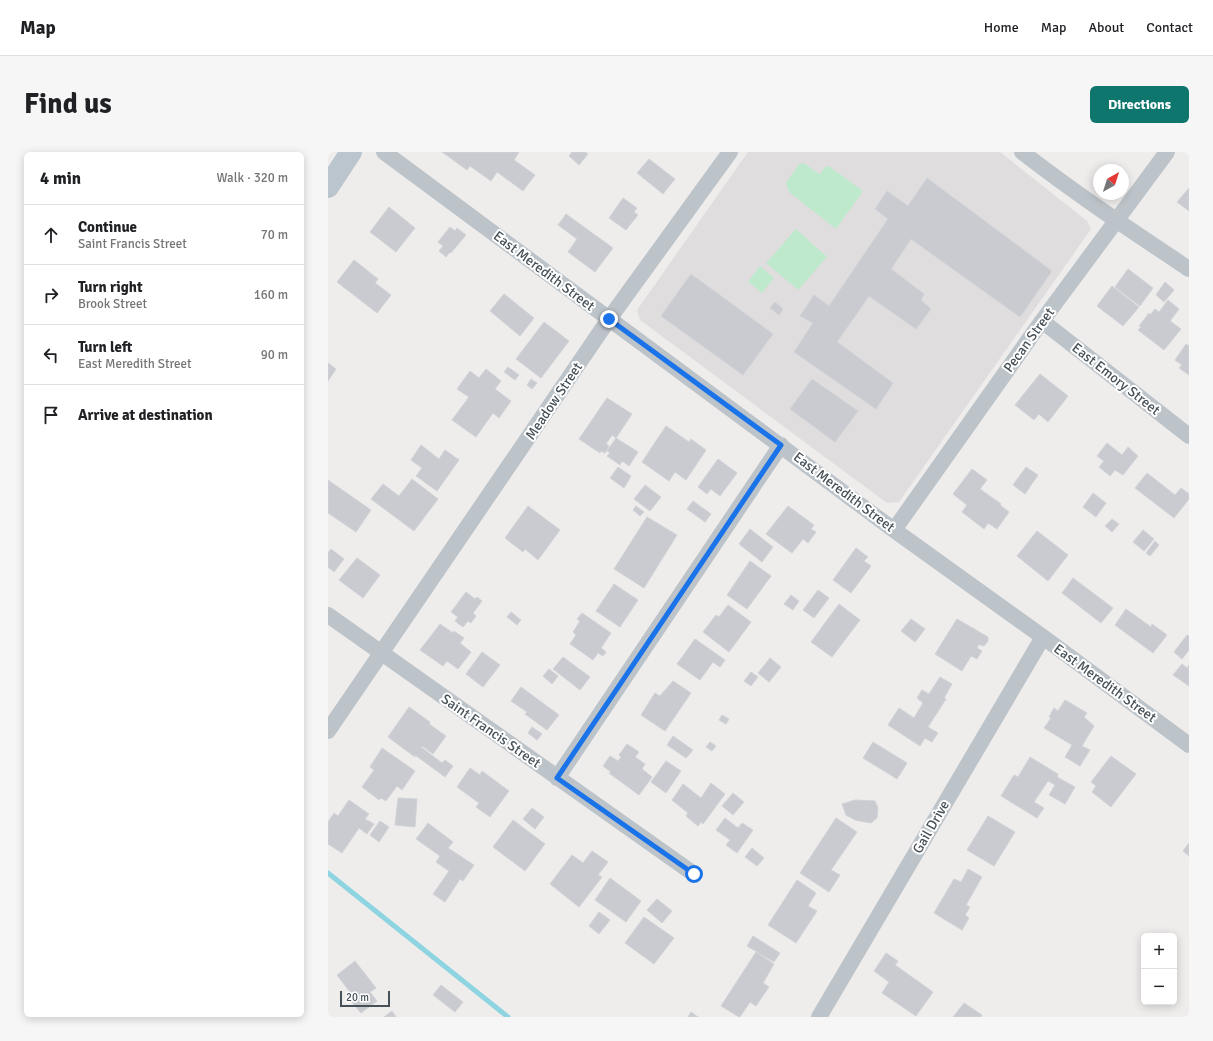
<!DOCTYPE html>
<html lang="en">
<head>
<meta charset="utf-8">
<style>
	body { margin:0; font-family:Signika,sans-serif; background:#f6f6f6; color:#202124 }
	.controls { position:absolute; right:12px; bottom:12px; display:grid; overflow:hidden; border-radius:6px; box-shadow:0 2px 10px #0003 }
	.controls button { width:36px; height:36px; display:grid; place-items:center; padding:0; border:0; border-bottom:1px solid #e0e0e0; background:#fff; color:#202124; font:20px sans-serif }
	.compass { position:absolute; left:765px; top:12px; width:36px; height:36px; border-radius:50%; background:#fff; box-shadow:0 2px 10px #0003; rotate:39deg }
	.scale { position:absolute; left:12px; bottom:10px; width:50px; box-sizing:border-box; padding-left:4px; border:2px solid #465057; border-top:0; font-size:11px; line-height:14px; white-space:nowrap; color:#465057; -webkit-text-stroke:3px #fff; paint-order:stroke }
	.stop { position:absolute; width:12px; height:12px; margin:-9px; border:3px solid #1a73e8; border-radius:50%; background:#fff }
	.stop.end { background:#1a73e8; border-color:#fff; box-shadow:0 1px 4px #0008 }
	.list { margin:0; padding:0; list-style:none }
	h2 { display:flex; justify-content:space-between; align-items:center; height:52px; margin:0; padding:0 16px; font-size:17px }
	h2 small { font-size:13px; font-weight:400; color:#757577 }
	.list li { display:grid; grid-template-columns:26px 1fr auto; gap:12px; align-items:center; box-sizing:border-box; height:60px; padding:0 16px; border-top:1px solid #e0e0e0 }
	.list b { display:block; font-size:15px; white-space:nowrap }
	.list p { margin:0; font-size:13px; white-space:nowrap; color:#757577 }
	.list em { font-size:13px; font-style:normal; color:#757577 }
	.icon { flex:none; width:22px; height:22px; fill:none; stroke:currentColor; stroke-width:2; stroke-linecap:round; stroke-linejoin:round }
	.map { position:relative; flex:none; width:861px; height:865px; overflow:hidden; border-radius:6px }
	header { display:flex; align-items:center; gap:24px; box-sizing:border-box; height:56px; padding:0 20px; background:#fff; border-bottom:1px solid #e0e0e0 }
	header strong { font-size:19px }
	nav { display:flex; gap:22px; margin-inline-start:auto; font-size:14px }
	.intro { display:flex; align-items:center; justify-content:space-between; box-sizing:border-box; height:96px; padding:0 24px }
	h1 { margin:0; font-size:28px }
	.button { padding:10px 18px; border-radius:6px; background:#0f766e; color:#fff; font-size:14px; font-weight:700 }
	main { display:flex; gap:24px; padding:0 24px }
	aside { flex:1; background:#fff; border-radius:6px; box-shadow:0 2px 10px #0003 }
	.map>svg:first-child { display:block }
	.education { fill:#dfdddd }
	.green { fill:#bee9cc }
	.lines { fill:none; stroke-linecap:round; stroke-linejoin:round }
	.stream { stroke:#8fd4e1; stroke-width:5 }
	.building { fill:#cacbd0; stroke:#d0d3d7 }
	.minor { stroke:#bcc4ca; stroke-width:16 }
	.secondary { stroke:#bbc5ce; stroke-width:22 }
	.route { stroke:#1a73e8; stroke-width:5 }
	.labels { text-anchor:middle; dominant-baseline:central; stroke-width:4; stroke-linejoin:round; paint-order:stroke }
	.street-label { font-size:14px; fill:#465057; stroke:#fff }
</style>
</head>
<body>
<header>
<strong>Map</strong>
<nav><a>Home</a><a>Map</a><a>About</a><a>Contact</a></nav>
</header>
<div class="intro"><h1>Find us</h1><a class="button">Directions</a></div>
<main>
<aside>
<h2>4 min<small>Walk · 320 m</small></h2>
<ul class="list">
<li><svg class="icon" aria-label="ahead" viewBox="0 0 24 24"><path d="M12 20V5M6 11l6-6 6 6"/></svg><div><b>Continue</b><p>Saint Francis Street</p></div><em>70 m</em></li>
<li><svg class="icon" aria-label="right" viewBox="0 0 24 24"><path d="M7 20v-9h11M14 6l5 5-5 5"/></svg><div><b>Turn right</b><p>Brook Street</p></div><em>160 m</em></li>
<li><svg class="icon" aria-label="left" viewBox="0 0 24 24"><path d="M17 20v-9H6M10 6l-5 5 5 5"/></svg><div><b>Turn left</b><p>East Meredith Street</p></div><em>90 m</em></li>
<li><svg class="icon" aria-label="arrive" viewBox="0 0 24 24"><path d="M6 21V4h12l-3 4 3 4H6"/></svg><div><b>Arrive at destination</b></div></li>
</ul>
</aside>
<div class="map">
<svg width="861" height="865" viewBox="0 0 861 865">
	<rect width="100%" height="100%" fill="#efecec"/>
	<path class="education" d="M420 0H672L759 69 763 77 571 350 559 351 312 168 309 158Z"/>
	<path class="green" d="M476 11 488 20 492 22 498 14 502 15 535 39 508 77 461 40 458 31 471 12Z
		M468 77 499 105 470 138 438 111Z
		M432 114 446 126 434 141 420 130Z"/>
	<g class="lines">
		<path class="stream" d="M0 721 180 865"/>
	</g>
	<path class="building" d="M114 0H191L186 8 207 23 195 39 169 20 163 29 142 14 139 18Z
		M244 0H257L260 2 251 13 241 4Z
		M321 7 347 27 335 42 309 21Z
		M599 26 724 119 692 165 583 87 563 117 596 142 593 148 603 157 588 177 541 144 509 190 565 231 548 257 466 200 485 171 472 164 486 143 501 154 560 67 547 57 559 39 580 54Z
		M861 36V59L849 50Z
		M295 46 309 56 306 60 310 63 298 78 281 66Z
		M61 55 87 76 68 100 42 80Z
		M238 62 285 96 267 120 240 100 249 87 230 73Z
		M122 75 127 79 129 76 138 83 123 101 122 100 118 105 111 99 115 94 110 90Z
		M26 108 50 127 47 131 63 143 49 161 9 130Z
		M800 117 825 136 812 154 787 135Z
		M363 122 445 182 415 223 333 164Z
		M837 130 846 138 836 150 828 143Z
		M784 134 811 155 795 174 769 154Z
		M176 142 206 166 192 184 162 159Z
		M840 148 851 157 842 169 853 177 836 198 810 178 813 175 811 174 821 161 822 163 827 157 831 160Z
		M447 150 455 157 451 163 442 156Z
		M216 170 241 189 213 226 188 207Z
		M858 192 861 194V223L851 216 854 213 847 208Z
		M0 211 8 217 0 229Z
		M180 215 191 223 187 228 176 220Z
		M158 217 173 229 167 237 183 249 171 266 165 261 148 285 124 268 141 245 129 237 142 219 151 226Z
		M712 222 740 244 720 270 711 262 706 268 687 253Z
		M203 227 209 231 204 237 199 233Z
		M484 227 530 259 507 290 462 257Z
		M279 246 304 262 288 286 284 283 278 292 281 294 277 301 273 299 272 301 251 287Z
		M338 274 361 290 363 287 378 298 358 328 347 320 341 329 314 310Z
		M288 286 310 300 301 314 294 309 292 313 279 304 282 301 279 299Z
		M779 291 794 303 800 295 810 304 795 323 787 318 782 324 771 315 776 309 769 304Z
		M93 293 111 307 117 298 131 308 109 339 88 324 94 316 83 308Z
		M390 307 409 321 392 344 383 337 379 342 370 335Z
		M290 315 303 324 296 336 282 326Z
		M698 315 710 323 697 342 685 333Z
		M644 317 659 328 652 337 673 352 672 353 681 360 669 377 660 371 656 377 634 360 639 353 625 342Z
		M819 321 847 343 853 336 861 342V347L846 366 807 336Z
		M84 327 110 347 86 379 43 347 55 332 71 344Z
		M0 328 43 358 28 380 0 361Z
		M317 333 333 345 322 359 306 347Z
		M765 341 778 351 768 365 755 355Z
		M365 349 383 362 377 370 359 357Z
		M200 354 232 378 210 408 197 397 195 400 177 386Z
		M308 354 316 360 312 364 305 358Z
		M460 354 486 373 483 377 488 380 480 391 475 387 464 401 438 382Z
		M319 365 349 383 316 436 286 417Z
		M784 367 791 372 784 380 777 374Z
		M422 377 445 395 434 410 411 392Z
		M815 378 826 387 816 399 805 390Z
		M709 379 740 403 720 429 689 404Z
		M827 389 831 393 822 404 818 401Z
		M528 396 540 405 536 409 543 414 523 441 505 428Z
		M3 397 16 407 6 420 0 415V401Z
		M29 406 52 423 35 446 11 428Z
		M422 409 443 424 419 457 399 443Z
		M745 426 785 456 773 471 734 441Z
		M286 432 310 448 292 475 268 459Z
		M490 438 501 446 486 466 475 458Z
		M138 440 147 447 149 445 154 449 145 461 148 464 143 471 140 469 135 475 127 469 130 465 123 460Z
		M463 443 471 449 465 458 456 452Z
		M511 452 532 468 504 505 483 490Z
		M400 453 423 470 401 500 375 480 388 463 391 465Z
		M798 457 823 475 824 472 839 483 825 501 787 473Z
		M183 460 193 468 189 473 179 465Z
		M254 461 283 481 273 496 278 500 275 504 270 501 265 508 242 492 248 483 245 480 252 469 249 467Z
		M583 467 597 477 587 490 573 479Z
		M629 467 660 485V489L657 493 654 494 651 492 649 496 654 499 649 507 643 504 634 519 607 502Z
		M112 472 125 481 126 479 136 486 132 491 143 500 130 517 119 509 115 514 92 498Z
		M859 483 861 484V498L854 507 846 500Z
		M367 487 397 508 392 515 385 510 372 528 349 512Z
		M154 500 172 513 155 535 138 522Z
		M235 505 262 525 252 538 225 517Z
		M442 506 453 515 441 530 430 521Z
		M854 512 859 516 861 513V534L845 523Z
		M221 517 230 524 224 532 215 524Z
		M423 520 430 525 423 534 416 529Z
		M612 525 624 532 616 546 618 547 600 575 610 581 604 590 597 586 592 594 560 573 571 556 586 566 595 551 589 546 594 538 601 542Z
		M345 529 363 541 337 579 313 563 327 541 332 544Z
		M193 535 231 563 219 578 197 562 199 560 183 549Z
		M737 548 759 561 756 565 766 574 754 594 762 598 752 614 737 605 744 593 716 576 723 566 721 565 726 556 730 559Z
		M81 555 102 570 101 572 118 584 105 602 94 594 93 595 114 611 117 608 125 614 117 625 87 603V605L60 585Z
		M394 563 401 567 398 572 391 568Z
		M204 575 214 582 209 588 200 581Z
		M345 584 365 598 358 606 339 593Z
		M382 590 388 594 384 599 378 595Z
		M545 590 579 611 569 627 535 606Z
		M299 592 311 600 307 605 317 612 314 617 324 625 311 643 281 621 283 620 275 614 282 604 290 609 293 605 291 603Z
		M54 596 87 619 74 638 69 634 58 649 53 646 51 648 34 635 46 618 42 615Z
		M783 604 808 622 783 655 764 640 768 634 763 630Z
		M702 605 730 622 729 625 747 635 737 652 721 643 727 633 720 629 706 650 716 656 709 666 673 644 686 623 690 625Z
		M338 609 353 619 338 641 323 630Z
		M142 616 152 623 154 619 181 639 162 665 148 655 151 651 129 635Z
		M383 631 397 642 375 672 373 670 370 674 358 664 360 661 344 648 355 632 373 646Z
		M405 641 416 650 405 663 394 654Z
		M70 646 89 647 87 675 67 673Z
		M21 648 41 662 37 667 46 672 39 682 31 676 14 701 0 692V670L6 661 10 664Z
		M527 648 547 649 550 656 549 666 543 671 527 668 518 663 514 652Z
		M204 656 216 665 207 677 195 667Z
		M660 664 687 680 666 714 639 698Z
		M397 666 410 676 414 671 425 678 409 701 398 693 402 688 388 678Z
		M508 666 529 680 503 718 512 723 501 740 472 721Z
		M185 668 217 692 197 719 165 695Z
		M52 669 61 675 51 690 42 683Z
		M100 671 125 690 120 696 146 713 135 729 132 727 117 750 105 742 121 719 108 710 112 704 88 687Z
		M861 691V704L855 699Z
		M424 696 436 706 429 714 417 705Z
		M264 699 280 710 270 723 274 725 251 755 222 732 244 703 255 711Z
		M640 717 654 725 638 753 642 755 637 763 641 766 634 778 606 761 626 727 633 730Z
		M282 726 313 749 298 770 267 748Z
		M469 728 488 741 480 754 489 759 468 791 440 773Z
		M329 747 344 759 334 771 319 758Z
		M271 760 282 768 271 782 261 774Z
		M316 765 346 786 326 812 297 791Z
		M425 784 452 801 446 810 419 794Z
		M428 800 446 812 435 831 441 835 428 854 422 850 412 865H411L393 854Z
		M558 801 570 809 567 813 605 840 588 864 554 841 561 830 546 819Z
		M27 809 48 836 42 840 49 849 33 861 18 843 22 840 9 823Z
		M113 833 135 850 127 860 105 843Z
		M636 851 654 863 653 865H625Z
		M64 859 68 865H56Z
		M363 860 370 865H360Z"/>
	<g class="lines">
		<path class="minor" d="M56 0 566 378 715 485 861 593
			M694 0C748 42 804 79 861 117
			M714 169 861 284
			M566 378 714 169 839 0
			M0 463 366 722
			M0 579 281 167 402 0
			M229 626 453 293
			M491 865 715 485"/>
		<path class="secondary" d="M0 35 23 0"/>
	</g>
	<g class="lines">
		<path class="route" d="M281 167 453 293 229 626 366 722"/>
	</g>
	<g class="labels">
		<g class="street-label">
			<text transform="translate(216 119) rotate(37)">East Meredith Street</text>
			<text transform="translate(701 188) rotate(-54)">Pecan Street</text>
			<text transform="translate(788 227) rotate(38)">East Emory Street</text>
			<text transform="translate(226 249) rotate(-56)">Meadow Street</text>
			<text transform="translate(516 340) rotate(37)">East Meredith Street</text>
			<text transform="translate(777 531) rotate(36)">East Meredith Street</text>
			<text transform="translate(163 579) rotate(35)">Saint Francis Street</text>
			<text transform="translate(603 675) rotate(-60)">Gail Drive</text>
		</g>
	</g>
</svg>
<div class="controls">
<button>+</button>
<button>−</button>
</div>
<svg class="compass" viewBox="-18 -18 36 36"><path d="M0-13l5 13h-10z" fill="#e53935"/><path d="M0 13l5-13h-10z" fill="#757577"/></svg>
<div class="scale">20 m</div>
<div class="stop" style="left:366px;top:722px"></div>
<div class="stop end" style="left:281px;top:167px"></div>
</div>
</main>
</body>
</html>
